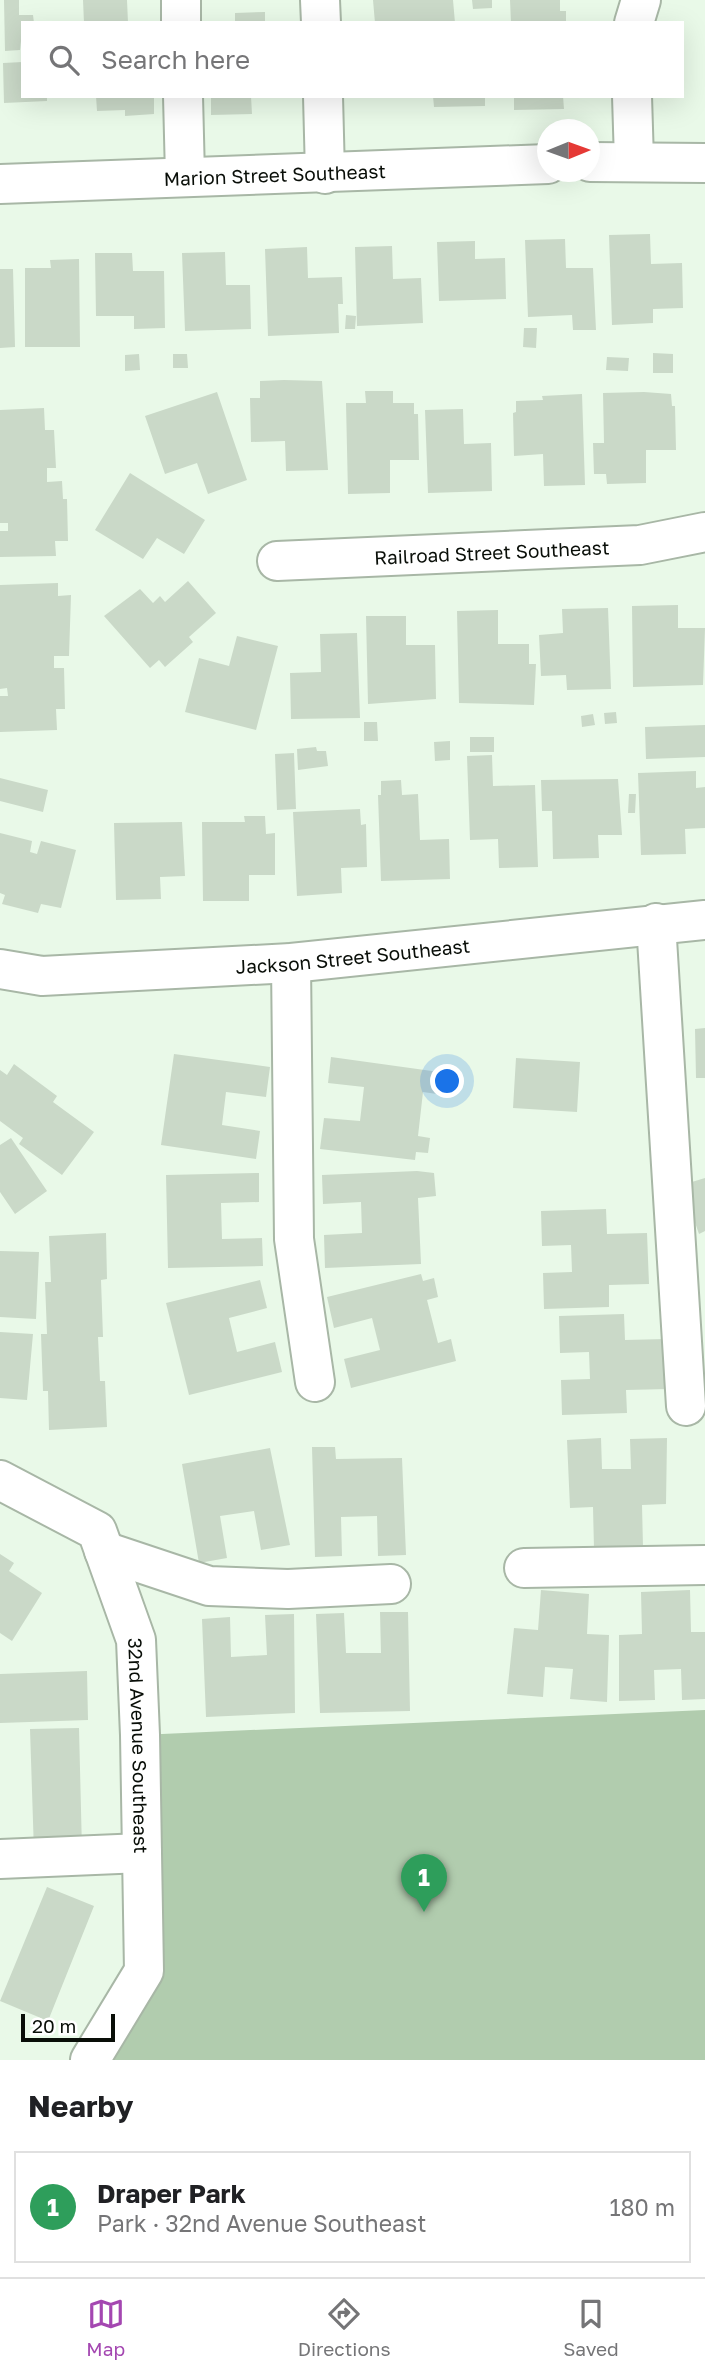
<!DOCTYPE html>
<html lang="en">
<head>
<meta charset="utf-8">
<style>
	body { margin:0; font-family:"Golos Text",sans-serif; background:#f2f2f2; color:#202124 }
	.compass { position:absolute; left:537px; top:119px; width:63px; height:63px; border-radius:50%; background:#fff; box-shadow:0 7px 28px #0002; rotate:89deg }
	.scale { position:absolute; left:21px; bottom:18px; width:94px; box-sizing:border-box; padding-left:7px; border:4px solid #090e08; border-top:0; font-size:19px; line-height:24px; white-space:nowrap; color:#090e08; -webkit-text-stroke:5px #fff; paint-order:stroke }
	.you { position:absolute; left:448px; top:1082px; width:24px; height:24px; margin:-18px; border:5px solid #fff; border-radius:50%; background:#1a73e8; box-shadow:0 0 0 10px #1a73e833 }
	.badge { display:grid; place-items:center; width:46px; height:46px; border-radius:50%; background:#a447b1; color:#fff; font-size:23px; font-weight:700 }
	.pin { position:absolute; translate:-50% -58px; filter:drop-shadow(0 2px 4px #0008) }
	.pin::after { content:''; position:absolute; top:37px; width:24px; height:21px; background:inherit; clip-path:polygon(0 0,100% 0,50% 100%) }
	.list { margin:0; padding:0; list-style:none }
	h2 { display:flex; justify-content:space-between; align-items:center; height:91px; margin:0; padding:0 28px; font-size:30px }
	h2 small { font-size:23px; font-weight:400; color:#757577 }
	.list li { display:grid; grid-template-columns:46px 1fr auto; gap:21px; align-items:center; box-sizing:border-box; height:112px; margin:0 14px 14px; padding:0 14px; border:2px solid #e0e0e0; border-radius:0px }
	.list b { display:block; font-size:26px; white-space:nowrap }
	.list p { margin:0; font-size:23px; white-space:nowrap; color:#757577 }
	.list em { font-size:23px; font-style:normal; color:#757577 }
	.icon { flex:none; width:38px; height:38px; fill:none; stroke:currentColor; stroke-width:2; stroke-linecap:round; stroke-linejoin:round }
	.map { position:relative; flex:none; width:705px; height:2060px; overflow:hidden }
	.search { position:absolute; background:#fff; box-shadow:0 7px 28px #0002; left:21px; right:21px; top:21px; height:77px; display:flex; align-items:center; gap:18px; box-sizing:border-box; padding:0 24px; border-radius:0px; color:#757577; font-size:26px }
	.sheet { height:217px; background:#fff }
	nav { display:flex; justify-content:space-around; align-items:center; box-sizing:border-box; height:98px; border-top:2px solid #e0e0e0; background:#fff; font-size:19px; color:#757577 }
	nav a { display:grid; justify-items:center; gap:4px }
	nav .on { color:#a447b1 }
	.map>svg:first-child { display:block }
	.green { fill:#b1ccae }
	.building { fill:#cad9c8 }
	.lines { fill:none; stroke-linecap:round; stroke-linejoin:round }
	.minor-casing { stroke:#a8b7a6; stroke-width:42 }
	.minor { stroke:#fff; stroke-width:38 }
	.labels { text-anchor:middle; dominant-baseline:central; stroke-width:5; stroke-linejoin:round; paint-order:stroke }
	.street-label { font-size:19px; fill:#090e08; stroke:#fff }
</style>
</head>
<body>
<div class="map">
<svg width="705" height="2060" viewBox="0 0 705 2060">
	<rect width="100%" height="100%" fill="#e9f9e8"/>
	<path class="green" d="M705 1710V2060H90L143 1971 140 1735Z"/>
	<path class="building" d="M4 0H19V15H33L34 23H23L20 50 5 51Z
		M83 0H127L128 23H84Z
		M373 0H453L455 23H375Z
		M472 0H492V8L473 9Z
		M510 0H560V11H566V23H511Z
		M265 12V23H235V13Z
		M23 62V96H47V101L4 103 3 63Z
		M96 96H154V114L125 116V110L97 111Z
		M211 96H251L252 114 211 115Z
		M433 96H485V106L434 107Z
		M514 96H563L564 109 514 110Z
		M650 234 651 264 682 263 683 308 653 309V323L612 325 609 235Z
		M565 239 566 268H593L596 330H573L572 315 528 317 525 240Z
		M475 241V259L505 258 506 299 439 301 437 242Z
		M392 246 393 279 421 278 423 323 357 326 355 247Z
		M307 247 308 278 342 277 343 304H338L339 333 268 336 265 249Z
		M225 252 226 285H250L251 329 185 331 182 253Z
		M95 253H132L133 271H164L165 328 134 329V316H96Z
		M79 259 80 347H25V268H51L50 260Z
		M0 269H13L15 347 0 348Z
		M346 315 356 316 355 329H345Z
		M524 328H537L536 348 523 347Z
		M653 353 673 354V373H653Z
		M139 354 140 370 125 371V355Z
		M173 354H187L188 368H173Z
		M607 357 629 358 628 371 606 370Z
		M284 380 322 381 328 470 286 471 285 441 251 442 250 398H260V381Z
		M365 391H393V403H414V414H418L419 460H390V493L348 494 346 403H366Z
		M217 392 247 480 208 494 197 463 165 474 145 416Z
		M644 392 671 394 672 406H675L676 450H646V483L607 484 606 474H594L593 443H604L603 393Z
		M582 394 585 485 544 486 543 454 514 456 513 413 516 412V401L543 400 542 396Z
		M44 408 45 430H54L56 468H47V482L62 481 63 499H67L68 541H55L56 556 0 557V531H8V523H0V410Z
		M463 409 464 444 491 443 492 491 428 493 425 410Z
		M130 473 205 520 184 554 157 538 143 559 95 530Z
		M188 581 216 613 189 637 193 642 165 667 159 660 150 668 104 616 140 589 153 603 160 596 165 602Z
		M58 583V596L71 595 69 656H54V668H64L65 709H56L57 730 0 732V696H8L7 688 0 689V585Z
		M678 605V628H705L703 685 633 687 632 606Z
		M608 608 611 689 567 690 566 675 541 676 539 635 563 633 562 609Z
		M498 610V644H529V664H536L534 705 459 703 457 611Z
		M366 616H406V645H435L436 699 368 704Z
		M357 633 360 718 291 719 290 673 321 672 320 634Z
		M237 636 278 646 256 730 185 712 199 658 229 666Z
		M616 712 617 723 605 724 604 713Z
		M593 714 595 725 582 727 581 716Z
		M364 722H377L378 741H364Z
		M705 725V757L646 759 645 727Z
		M470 737H494V752H470Z
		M450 741V760L435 761 434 742Z
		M316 747 317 751H326L328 766 298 770 297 749Z
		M294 753 296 809 277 810 275 754Z
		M492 755 493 786 535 785 538 867 499 868 498 839 470 840 467 756Z
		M696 771V788L705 787V828L685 829 686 854 641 855 638 773Z
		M0 778 48 790 43 812 0 801Z
		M618 779 622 835H598L599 858 553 859 552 811H542L541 780Z
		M401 780 402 795 418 794 420 840 449 839 450 879 381 881 378 795H381V781Z
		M629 794H636L635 813H628Z
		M360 809 361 825 366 824 367 867 341 868 342 893 297 896 293 812Z
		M244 816H265L266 834 275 833V875H249V901H203L202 822H245Z
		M182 822 185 876 160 877 161 899 116 900 114 823Z
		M0 833 32 841 30 852 37 854 41 841 76 850 61 908 41 904 38 913 2 904 5 895 0 893Z
		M705 1028V1078H696L695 1029Z
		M174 1054 270 1067 266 1097 226 1092 222 1125 260 1131 256 1159 161 1145Z
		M331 1057 439 1072 437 1094 423 1092 418 1136 430 1138 428 1153 416 1152 415 1160 320 1149 324 1118 360 1121 364 1087 328 1083Z
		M516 1058 580 1062 577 1112 513 1108Z
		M14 1064 57 1096 53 1102 94 1132 62 1175 19 1144 23 1138 0 1121V1070L7 1075Z
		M11 1138 47 1191 15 1214 0 1192V1145Z
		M417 1171 434 1173 436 1196 418 1198 421 1264 325 1268 324 1235 362 1233 361 1202 323 1204 322 1175Z
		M259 1173V1202L221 1203 222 1239 262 1238 263 1266 168 1268 166 1175Z
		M705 1178V1231L699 1234 682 1185Z
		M606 1209 607 1234 647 1233 649 1284 609 1285V1307L544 1309 543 1273 572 1272 571 1245 542 1246 541 1211Z
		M106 1233 107 1279 101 1280 103 1337H98L100 1381H105L107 1427 49 1430 48 1391H43L41 1334H47L45 1282H51L49 1236Z
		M0 1251 39 1252 36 1319 0 1317Z
		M421 1274 423 1281 434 1278 438 1297 427 1300 438 1343 451 1339 456 1361 351 1388 344 1359 380 1350 372 1318 334 1328 327 1297Z
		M260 1280 267 1308 229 1318 237 1352 275 1342 282 1372 189 1395 166 1303Z
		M624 1314 625 1340 666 1339 668 1389 626 1390 627 1413 562 1415 561 1380 590 1379 589 1352 560 1353 559 1316Z
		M0 1332 33 1334 27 1400 0 1398Z
		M601 1438 602 1469H631L630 1439 667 1438 666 1504 642 1505 643 1547 594 1549 593 1507 570 1508 567 1440Z
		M312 1447H335L336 1459 402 1458 406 1555 378 1556 377 1516 341 1517 342 1556 315 1557Z
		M270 1448 290 1545 261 1550 254 1511 220 1516 227 1558 199 1563 182 1464Z
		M0 1554 14 1563 9 1571 42 1593 12 1641 0 1633Z
		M541 1590 589 1594 587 1634 609 1635 607 1702 570 1699 573 1669 545 1667 543 1697 507 1694 514 1628 538 1630Z
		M690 1590 691 1632H705V1699L682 1700 681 1669 654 1670 655 1700 619 1701V1635L642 1634 641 1592Z
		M380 1612H408L410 1711 320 1713 316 1614 344 1613 346 1653H381Z
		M294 1614 295 1713 206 1717 202 1619 230 1617 231 1657 267 1655 265 1615Z
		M87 1671 88 1720 0 1723V1674Z
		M79 1728 82 1850 34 1852 30 1729Z
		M47 1887 94 1906 48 2021 0 2001Z"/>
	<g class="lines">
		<g class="minor-casing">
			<g id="minor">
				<path d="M181 0V23"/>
				<path d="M320 0 321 23"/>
				<path d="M634 23 641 0"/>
				<path d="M183 96 185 176"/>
				<path d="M323 96 325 174"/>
				<path d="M632 96 634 161"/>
				<path d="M590 162 705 163"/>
				<path id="s1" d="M0 184 548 164"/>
				<path id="s2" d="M277 561 640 545 705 532"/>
				<path d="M656 923 686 1406"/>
				<path d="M291 963 294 1239 315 1382"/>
				<path id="s3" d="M0 969 42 976 291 963 705 920"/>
				<path id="s4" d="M0 1480 97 1531 136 1640 140 1735 144 1971 90 2060"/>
				<path d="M104 1551 209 1586 288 1589 391 1584"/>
				<path d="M524 1568 705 1565"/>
				<path d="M0 1859 142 1853"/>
			</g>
		</g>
		<use href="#minor" class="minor"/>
	</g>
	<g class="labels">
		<g class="street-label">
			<text stroke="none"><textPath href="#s1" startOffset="275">Marion Street Southeast</textPath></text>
			<text stroke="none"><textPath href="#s2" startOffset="215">Railroad Street Southeast</textPath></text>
			<text stroke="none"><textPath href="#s3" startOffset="354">Jackson Street Southeast</textPath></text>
			<text stroke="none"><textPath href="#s4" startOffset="331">32nd Avenue Southeast</textPath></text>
		</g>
	</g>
</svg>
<svg class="compass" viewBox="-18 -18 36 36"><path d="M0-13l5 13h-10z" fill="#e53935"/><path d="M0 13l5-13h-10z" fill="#757577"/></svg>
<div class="scale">20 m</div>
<div class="you"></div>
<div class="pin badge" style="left:424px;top:1912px;background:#2e9e5b">1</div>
<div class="search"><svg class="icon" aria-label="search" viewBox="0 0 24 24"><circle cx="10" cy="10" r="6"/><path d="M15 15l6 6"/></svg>Search here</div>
</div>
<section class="sheet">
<h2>Nearby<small></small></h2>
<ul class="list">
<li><span class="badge" style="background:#2e9e5b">1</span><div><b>Draper Park</b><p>Park · 32nd Avenue Southeast</p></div><em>180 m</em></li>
</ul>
</section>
<nav>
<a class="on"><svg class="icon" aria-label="map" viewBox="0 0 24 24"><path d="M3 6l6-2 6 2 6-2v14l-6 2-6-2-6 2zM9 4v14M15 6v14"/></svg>Map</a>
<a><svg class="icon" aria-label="directions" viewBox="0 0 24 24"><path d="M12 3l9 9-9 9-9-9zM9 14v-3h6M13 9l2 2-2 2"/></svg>Directions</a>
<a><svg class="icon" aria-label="saved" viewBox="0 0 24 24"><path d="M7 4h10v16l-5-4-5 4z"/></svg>Saved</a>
</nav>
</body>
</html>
